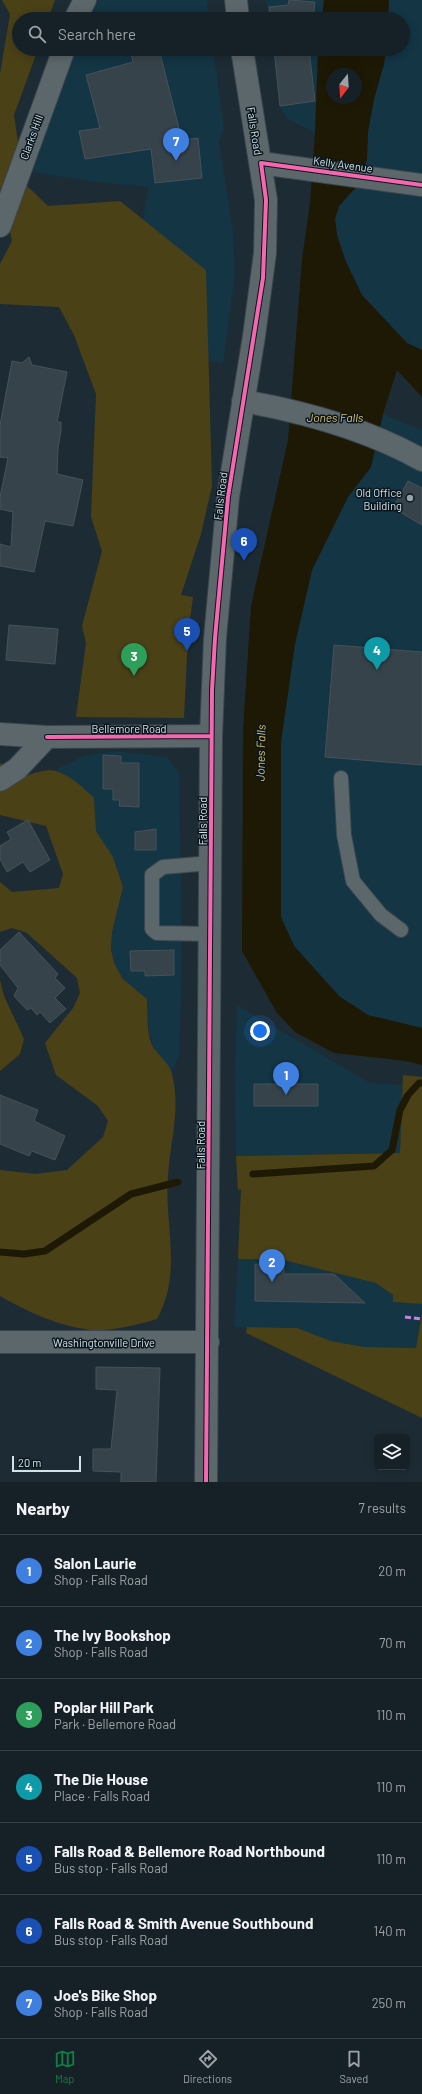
<!DOCTYPE html>
<html lang="en">
<head>
<meta charset="utf-8">
<style>
	body { margin:0; font-family:Barlow,sans-serif; background:#232e33; color:#f1f3f6 }
	.controls { position:absolute; right:12px; bottom:12px; display:grid; overflow:hidden; border-radius:6px; box-shadow:0 2px 10px #0003 }
	.controls button { width:36px; height:36px; display:grid; place-items:center; padding:0; border:0; border-bottom:1px solid #353e44; background:#162127; color:#f1f3f6; font:20px sans-serif }
	.compass { position:absolute; left:326px; top:68px; width:36px; height:36px; border-radius:50%; background:#162127; box-shadow:0 2px 10px #0003; rotate:197deg }
	.scale { position:absolute; left:12px; bottom:10px; width:69px; box-sizing:border-box; padding-left:4px; border:2px solid #d2e2eb; border-top:0; font-size:11px; line-height:14px; white-space:nowrap; color:#d2e2eb; -webkit-text-stroke:3px #0a161c; paint-order:stroke }
	.you { position:absolute; left:260px; top:1031px; width:14px; height:14px; margin:-10px; border:3px solid #fff; border-radius:50%; background:#1a73e8; box-shadow:0 0 0 6px #1a73e833 }
	.badge { display:grid; place-items:center; width:26px; height:26px; border-radius:50%; background:#0b8043; color:#fff; font-size:13px; font-weight:700 }
	.pin { position:absolute; translate:-50% -33px; filter:drop-shadow(0 1px 2px #0008) }
	.pin::after { content:''; position:absolute; top:21px; width:14px; height:12px; background:inherit; clip-path:polygon(0 0,100% 0,50% 100%) }
	.list { margin:0; padding:0; list-style:none }
	h2 { display:flex; justify-content:space-between; align-items:center; height:52px; margin:0; padding:0 16px; font-size:17px }
	h2 small { font-size:13px; font-weight:400; color:#9ea3a7 }
	.list li { display:grid; grid-template-columns:26px 1fr auto; gap:12px; align-items:center; box-sizing:border-box; height:72px; padding:0 16px; border-top:1px solid #353e44 }
	.list b { display:block; font-size:15px; white-space:nowrap }
	.list p { margin:0; font-size:13px; white-space:nowrap; color:#9ea3a7 }
	.list em { font-size:13px; font-style:normal; color:#9ea3a7 }
	.icon { flex:none; width:22px; height:22px; fill:none; stroke:currentColor; stroke-width:2; stroke-linecap:round; stroke-linejoin:round }
	.map { position:relative; flex:none; width:422px; height:1482px; overflow:hidden }
	.search { position:absolute; background:#162127; box-shadow:0 2px 10px #0003; left:12px; right:12px; top:12px; height:44px; display:flex; align-items:center; gap:10px; box-sizing:border-box; padding:0 14px; border-radius:22px; color:#9ea3a7; font-size:15px }
	.sheet { height:556px; background:#162127 }
	nav { display:flex; justify-content:space-around; align-items:center; box-sizing:border-box; height:56px; border-top:1px solid #353e44; background:#162127; font-size:11px; color:#9ea3a7 }
	nav a { display:grid; justify-items:center; gap:2px }
	nav .on { color:#0b8043 }
	.map>svg:first-child { display:block }
	.built { fill:#133544 }
	.green { fill:#4a4117 }
	.water { fill:#1e1905; fill-rule:evenodd }
	.lines { fill:none; stroke-linecap:round; stroke-linejoin:round }
	.stream { stroke:#1e1905; stroke-width:7 }
	.building { fill:#37434a; stroke:#465259 }
	.service-casing { stroke:#3a464d; stroke-width:16 }
	.minor-casing { stroke:#3a464d; stroke-width:24 }
	.secondary-casing { stroke:#3a464d; stroke-width:24 }
	.service { stroke:#5c676c; stroke-width:14 }
	.minor { stroke:#5c676c; stroke-width:22 }
	.secondary { stroke:#5c676c; stroke-width:22 }
	.quiet { stroke:#c483df; stroke-width:3; stroke-dasharray:6 3; stroke-linecap:butt }
	.cycleway-casing { stroke:#0a161c; stroke-width:6 }
	.cycleway { stroke:#f766af; stroke-width:4 }
	.poi-dot { fill:#93a2ab; stroke:#0a161c; stroke-width:1.5 }
	.labels { text-anchor:middle; dominant-baseline:central; stroke-width:3; stroke-linejoin:round; paint-order:stroke }
	.street-label { font-size:11px; fill:#d2e2eb; stroke:#0a161c }
	.poi-label { font-size:11px; fill:#d2e2eb; stroke:#0a161c; text-anchor:end }
	.water-label { font-size:12px; font-style:italic; fill:#dac371; stroke:#0a161c }
</style>
</head>
<body>
<div class="map">
<svg width="422" height="1482" viewBox="0 0 422 1482">
	<rect width="100%" height="100%" fill="#1d2c34"/>
	<path class="built" d="M89 0H207L209 19H80Z
		M266 0H324L322 19H269Z
		M389 0H422V350L407 343 362 295 346 262 337 235 335 219 339 206 358 185 367 159 368 132 374 99 384 64 386 49H403V19H388Z
		M66 49H213L224 128 219 142 233 231 235 274 223 363 124 347 148 187 96 182 19 170Z
		M273 49H318L315 133 288 119 280 108Z
		M383 414 422 430V1028L368 1015 339 996 294 946 281 918V742L295 644 312 570 348 497 371 467Z
		M114 751 167 757 179 773 182 956 179 1056 172 1072 153 1046 149 1031 147 999 123 979 115 965 111 950 112 932 123 887 113 857 96 831 94 798 82 787 56 770 84 756Z
		M237 1005 370 1083 403 1085 400 1153 236 1156 235 1075Z
		M238 1259 283 1260 376 1283 393 1295V1302L422 1304 416 1348 364 1347 331 1341 297 1328 234 1327Z"/>
	<path class="green" d="M2 0H55L48 19H19V49H38L14 115 24 183 48 206 120 201 206 270 212 486 201 534 181 595 193 597 188 635 184 718 76 717 86 643 82 626 102 551 91 517 96 394 74 335 59 307 0 304V264L12 241 0 188V74L10 14Z
		M0 763 9 769V782C20 778 45 767 56 771 70 775 84 788 94 798L96 831 113 857 123 887 112 932 111 950 115 965 123 979 147 999C148 1014 146 1034 153 1047 159 1056 170 1064 172 1074 181 1109 170 1142 168 1176 164 1226 183 1272 157 1319 142 1324 107 1332 91 1330 58 1326 28 1312 0 1296V1170L35 1174 67 1170 103 1137 108 1121 98 1106 56 1075 45 1043 73 1008 80 993 77 978 27 933 12 928 0 932V882L12 892 59 888 63 874 46 826 0 815Z
		M0 980 4 996 24 1039 20 1054 0 1071Z
		M403 1075 422 1077V1304L393 1302V1295L376 1283 283 1260 238 1259 241 1189 238 1190 236 1156 400 1153Z
		M422 1312V1418L246 1333 247 1327 297 1328 331 1341 364 1347 416 1348Z"/>
	<path class="water" d="M324 0H389L388 19H322Z
		M318 49H386L384 64 374 99 368 132 367 159 358 185 339 206 335 219 337 235 346 262 362 295 407 343 422 350V397L397 370 383 414 371 467 348 497 312 570 295 644 281 742V917L294 946 339 996 368 1015 422 1028V1065L406 1061 334 1053 295 1032 277 1013 242 951 243 729 251 606 288 440 302 259 310 203 315 133ZM332 74H356V98H332Z"/>
	<g class="lines">
		<path class="stream" d="M253 1174 374 1166 392 1150 400 1110 408 1095 419 1083H422
			M0 1252 24 1254 45 1251 131 1194 178 1182"/>
	</g>
	<path class="building" d="M289 0 315 2 313 19H270L269 7 288 5Z
		M130 49H159L182 140 198 138 202 178 155 183 151 149 85 159 79 131 100 128 86 75 133 62Z
		M274 49H309L315 101 280 106Z
		M29 357 32 365 67 372 57 422H61V430L58 448 57 474 83 480 73 526 45 521 34 572 0 566V544L11 547 13 512 0 509V497L8 458 0 457V425L12 361 22 363Z
		M408 481 422 488V525L393 508Z
		M9 625 58 629 55 664 6 660Z
		M334 645 422 652V765L325 757Z
		M103 755 121 756V763H139V807L119 806 120 800H113V789H103Z
		M28 820 50 860 30 872 23 862 7 872 0 859V846L11 839 7 832Z
		M156 829V850H135V832Z
		M19 932 58 974 55 978 65 988 55 998 66 1009 50 1023 40 1012 37 1015 31 1008 27 1010 14 996 18 988 0 965V950Z
		M174 950V975L145 976V971H131L130 951Z
		M254 1084H318V1106H254Z
		M0 1095 38 1110 34 1121 65 1136 55 1160 32 1151 29 1156 0 1144Z
		M255 1264 284 1265V1274H334L365 1303 255 1301Z
		M96 1367 160 1368 156 1482H121V1472L93 1471V1449H111L117 1390 96 1389Z"/>
	<g class="lines">
		<g class="service-casing">
			<path id="service" d="M341 778 344 835 353 881 381 915 401 930
				M210 934 157 933 152 929V875L163 867 211 863"/>
		</g>
		<g class="minor-casing">
			<path id="minor" d="M75 19 85 0
				M0 226 64 49
				M243 401C305 412 367 429 422 460
				M0 734 47 737 211 736
				M0 780 17 769 47 737
				M0 1342H208"/>
		</g>
		<g class="secondary-casing">
			<path id="secondary" d="M236 0 238 19
				M261 163 422 185
				M206 1482 211 736 215 638 228 497 254 336 265 253 266 200 242 49"/>
		</g>
		<use href="#service" class="service"/>
		<use href="#minor" class="minor"/>
		<use href="#secondary" class="secondary"/>
		<path class="quiet" d="M405 1317 422 1319"/>
		<g class="cycleway-casing">
			<path id="cycleway" d="M47 737 211 736
				M206 1482 212 690 215 638 228 497 263 278 266 200 261 163 422 185"/>
		</g>
		<use href="#cycleway" class="cycleway"/>
	</g>
	<circle class="poi-dot" cx="410" cy="498" r="4"/>
	<g class="labels">
		<g class="street-label">
			<text transform="translate(255 131) rotate(81)">Falls Road</text>
			<text transform="translate(31 137) rotate(-70)">Clarks Hill</text>
			<text transform="translate(343 164) rotate(8)">Kelly Avenue</text>
			<text transform="translate(220 496) rotate(-83)">Falls Road</text>
			<text x="129" y="728">Bellemore Road</text>
			<text transform="translate(202 821) rotate(-90)">Falls Road</text>
			<text transform="translate(200 1145) rotate(-90)">Falls Road</text>
			<text x="104" y="1342">Washingtonville Drive</text>
		</g>
		<g class="poi-label">
			<text x="402" y="492">Old Office<tspan x="402" dy="13">Building</tspan></text>
		</g>
		<g class="water-label">
			<text x="335" y="417">Jones Falls</text>
			<text transform="translate(260 753) rotate(-89)">Jones Falls</text>
		</g>
	</g>
</svg>
<div class="controls">
<button><svg class="icon" aria-label="layers" viewBox="0 0 24 24"><path d="M12 4l9 5-9 5-9-5zM3 14l9 5 9-5"/></svg></button>
</div>
<svg class="compass" viewBox="-18 -18 36 36"><path d="M0-13l5 13h-10z" fill="#e53935"/><path d="M0 13l5-13h-10z" fill="#9ea3a7"/></svg>
<div class="scale">20 m</div>
<div class="you"></div>
<div class="pin badge" style="left:286px;top:1095px;background:#3f7fe0">1</div>
<div class="pin badge" style="left:272px;top:1282px;background:#3f7fe0">2</div>
<div class="pin badge" style="left:134px;top:676px;background:#2e9e5b">3</div>
<div class="pin badge" style="left:377px;top:670px;background:#0f9aa8">4</div>
<div class="pin badge" style="left:187px;top:651px;background:#1a4fb4">5</div>
<div class="pin badge" style="left:244px;top:561px;background:#1a4fb4">6</div>
<div class="pin badge" style="left:176px;top:161px;background:#3f7fe0">7</div>
<div class="search"><svg class="icon" aria-label="search" viewBox="0 0 24 24"><circle cx="10" cy="10" r="6"/><path d="M15 15l6 6"/></svg>Search here</div>
</div>
<section class="sheet">
<h2>Nearby<small>7 results</small></h2>
<ul class="list">
<li><span class="badge" style="background:#3f7fe0">1</span><div><b>Salon Laurie</b><p>Shop · Falls Road</p></div><em>20 m</em></li>
<li><span class="badge" style="background:#3f7fe0">2</span><div><b>The Ivy Bookshop</b><p>Shop · Falls Road</p></div><em>70 m</em></li>
<li><span class="badge" style="background:#2e9e5b">3</span><div><b>Poplar Hill Park</b><p>Park · Bellemore Road</p></div><em>110 m</em></li>
<li><span class="badge" style="background:#0f9aa8">4</span><div><b>The Die House</b><p>Place · Falls Road</p></div><em>110 m</em></li>
<li><span class="badge" style="background:#1a4fb4">5</span><div><b>Falls Road &amp; Bellemore Road Northbound</b><p>Bus stop · Falls Road</p></div><em>110 m</em></li>
<li><span class="badge" style="background:#1a4fb4">6</span><div><b>Falls Road &amp; Smith Avenue Southbound</b><p>Bus stop · Falls Road</p></div><em>140 m</em></li>
<li><span class="badge" style="background:#3f7fe0">7</span><div><b>Joe's Bike Shop</b><p>Shop · Falls Road</p></div><em>250 m</em></li>
</ul>
</section>
<nav>
<a class="on"><svg class="icon" aria-label="map" viewBox="0 0 24 24"><path d="M3 6l6-2 6 2 6-2v14l-6 2-6-2-6 2zM9 4v14M15 6v14"/></svg>Map</a>
<a><svg class="icon" aria-label="directions" viewBox="0 0 24 24"><path d="M12 3l9 9-9 9-9-9zM9 14v-3h6M13 9l2 2-2 2"/></svg>Directions</a>
<a><svg class="icon" aria-label="saved" viewBox="0 0 24 24"><path d="M7 4h10v16l-5-4-5 4z"/></svg>Saved</a>
</nav>
</body>
</html>
